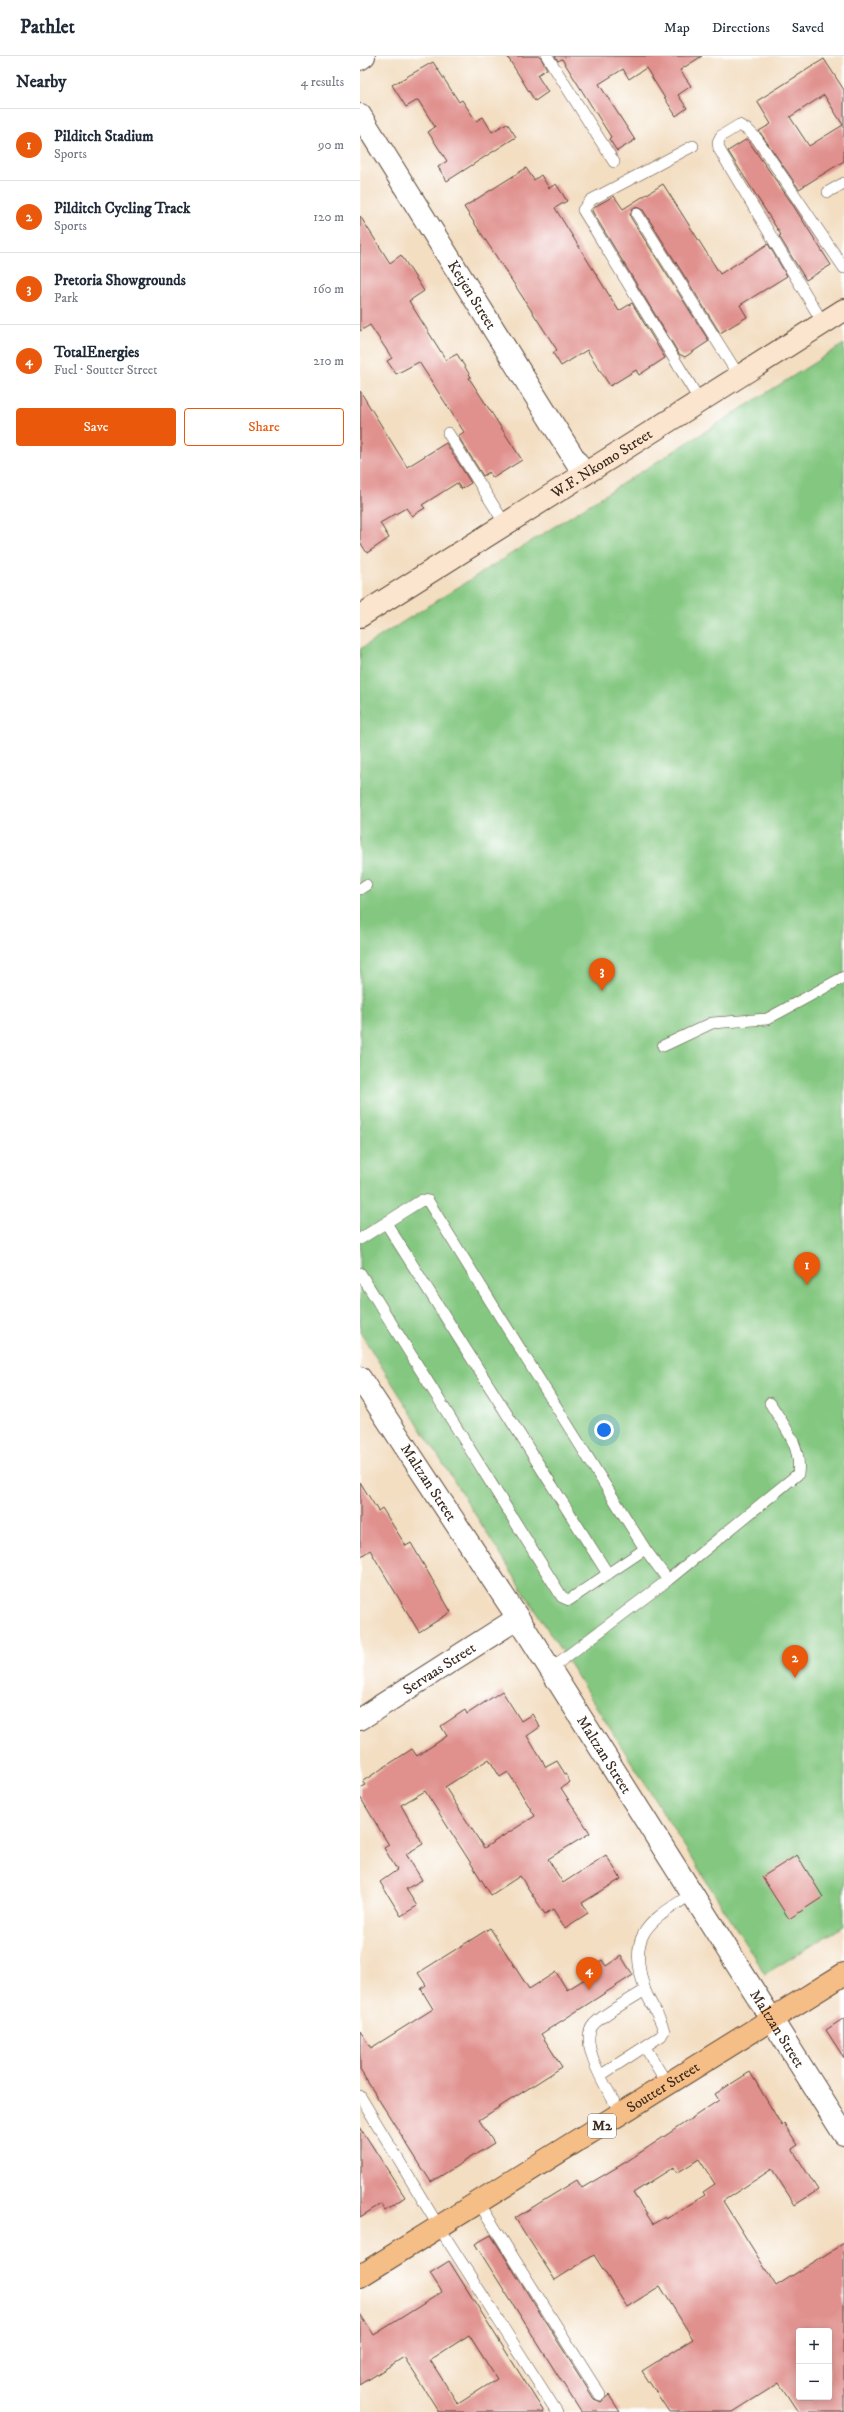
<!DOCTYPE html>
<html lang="en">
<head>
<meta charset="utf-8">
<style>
	body { margin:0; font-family:"IM FELL DW Pica",serif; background:#f2f2f3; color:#1f2937 }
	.controls { position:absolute; right:12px; bottom:12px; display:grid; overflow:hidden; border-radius:4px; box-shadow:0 2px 10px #0003 }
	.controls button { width:36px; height:36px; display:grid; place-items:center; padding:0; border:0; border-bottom:1px solid #e0e1e3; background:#fff; color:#1f2937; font:20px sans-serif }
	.you { position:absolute; left:244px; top:1374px; width:14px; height:14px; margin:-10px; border:3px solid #fff; border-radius:50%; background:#1a73e8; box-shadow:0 0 0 6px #1a73e833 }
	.badge { display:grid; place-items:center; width:26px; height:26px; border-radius:50%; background:#ea580c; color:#fff; font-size:13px; font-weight:700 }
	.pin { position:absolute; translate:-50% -33px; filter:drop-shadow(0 1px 2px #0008) }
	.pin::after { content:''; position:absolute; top:21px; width:14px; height:12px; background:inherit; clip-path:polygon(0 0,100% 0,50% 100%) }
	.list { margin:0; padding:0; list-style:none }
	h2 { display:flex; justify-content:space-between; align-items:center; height:52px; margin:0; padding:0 16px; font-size:17px }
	h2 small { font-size:13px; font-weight:400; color:#747a83 }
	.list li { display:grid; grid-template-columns:26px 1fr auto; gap:12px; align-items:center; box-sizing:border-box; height:72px; padding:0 16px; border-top:1px solid #e0e1e3 }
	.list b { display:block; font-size:15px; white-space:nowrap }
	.list p { margin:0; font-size:13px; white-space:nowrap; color:#747a83 }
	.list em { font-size:13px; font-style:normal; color:#747a83 }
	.actions { display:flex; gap:8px; padding:12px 16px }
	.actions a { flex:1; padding:9px 0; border:1px solid #ea580c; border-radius:4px; text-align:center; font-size:14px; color:#ea580c }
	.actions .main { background:#ea580c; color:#fff }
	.map { position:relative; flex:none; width:484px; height:2356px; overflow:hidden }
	header { display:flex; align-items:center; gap:24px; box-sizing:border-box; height:56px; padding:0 20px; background:#fff; border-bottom:1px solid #e0e1e3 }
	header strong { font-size:19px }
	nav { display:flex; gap:22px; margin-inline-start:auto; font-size:14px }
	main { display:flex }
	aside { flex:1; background:#fff }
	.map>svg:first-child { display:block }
	.green { fill:#83c780; stroke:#5f784f }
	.building { fill:#e0918e; fill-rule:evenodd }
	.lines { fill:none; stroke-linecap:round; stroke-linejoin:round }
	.service-casing { stroke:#574537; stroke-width:12 }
	.minor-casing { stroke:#574537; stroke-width:24 }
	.secondary-casing { stroke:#574537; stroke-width:24 }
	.primary-casing { stroke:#574537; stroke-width:24 }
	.service { stroke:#fff; stroke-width:11 }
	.minor { stroke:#fff; stroke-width:22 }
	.secondary { stroke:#fbe5cf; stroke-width:22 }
	.primary { stroke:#f6be87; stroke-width:22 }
	.labels { text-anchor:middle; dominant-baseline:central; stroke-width:3; stroke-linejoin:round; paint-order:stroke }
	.shield { fill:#fff; stroke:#766a62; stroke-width:1 }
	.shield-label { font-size:14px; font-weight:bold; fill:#3b2a1e }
	.street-label { font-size:15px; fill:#3b2a1e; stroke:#fff }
</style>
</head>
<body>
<header>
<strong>Pathlet</strong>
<nav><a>Map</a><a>Directions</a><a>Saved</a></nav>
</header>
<main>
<aside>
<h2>Nearby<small>4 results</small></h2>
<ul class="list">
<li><span class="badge">1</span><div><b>Pilditch Stadium</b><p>Sports</p></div><em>90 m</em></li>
<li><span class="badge">2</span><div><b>Pilditch Cycling Track</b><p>Sports</p></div><em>120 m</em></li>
<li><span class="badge">3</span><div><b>Pretoria Showgrounds</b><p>Park</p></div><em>160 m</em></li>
<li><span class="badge">4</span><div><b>TotalEnergies</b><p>Fuel · Soutter Street</p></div><em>210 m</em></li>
</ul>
<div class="actions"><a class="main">Save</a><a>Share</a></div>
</aside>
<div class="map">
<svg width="484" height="2356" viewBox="0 0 484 2356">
	<rect width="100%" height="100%" fill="#fff"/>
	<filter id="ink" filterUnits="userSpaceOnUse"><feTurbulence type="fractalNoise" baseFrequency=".025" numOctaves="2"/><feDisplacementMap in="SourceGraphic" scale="8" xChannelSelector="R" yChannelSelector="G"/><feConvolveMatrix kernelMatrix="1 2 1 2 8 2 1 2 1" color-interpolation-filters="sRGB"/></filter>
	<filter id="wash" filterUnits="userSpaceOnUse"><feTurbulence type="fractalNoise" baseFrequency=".012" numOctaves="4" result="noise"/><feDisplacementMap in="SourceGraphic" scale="16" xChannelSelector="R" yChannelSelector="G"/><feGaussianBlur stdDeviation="0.9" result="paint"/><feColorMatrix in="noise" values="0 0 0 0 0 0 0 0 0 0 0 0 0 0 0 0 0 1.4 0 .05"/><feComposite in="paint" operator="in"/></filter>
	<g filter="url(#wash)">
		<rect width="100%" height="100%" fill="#f3dec2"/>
		<path class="green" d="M484 288V1870L405 1918 0 1276V593Z"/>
		<g id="blocks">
			<path class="building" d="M147 0H180L187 13 177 19 188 36 175 45Z
				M195 0H342L320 14 331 30 318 39 327 52 316 60 286 12 269 23 263 13 239 28 275 84 257 95 249 83 251 81 202 3 198 5Z
				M464 3 484 34V105L439 133 399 75 411 68 397 45ZM464 39 483 69 449 90 430 61Z
				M73 6 99 46 102 44 116 65 123 61 132 76 147 67 156 81 87 125 78 111 87 105 68 76 75 71 58 44 46 51 32 29Z
				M387 83 431 146 471 209 446 224 419 180 421 179 368 95Z
				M166 112 174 124 181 119 189 132 196 128 207 145 195 152 221 194 259 255 272 247 305 302 279 319 276 314 250 330 227 294 201 310 193 297 197 294 104 151Z
				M303 128 360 218 408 188 427 220 380 249 387 261 360 277 283 154 277 151 273 152 270 158 271 162 349 285 325 301 319 298 232 155 236 150 254 140 263 153Z
				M0 160 30 207 41 199 64 235 49 245 86 304 97 298 111 321 109 322 162 404 133 422 129 416 123 420 98 380 104 376 59 306 36 318 27 305 32 302 10 269 0 275Z
				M0 335 47 411 86 387 111 427 101 433 97 427 62 449 65 452 52 460 46 452 20 467 29 482 7 497 0 486Z
				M0 1426 18 1455 22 1452 46 1490 51 1487 91 1556 59 1576 10 1494 0 1501Z
				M142 1635 161 1665 172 1658 180 1671 167 1680 186 1711 197 1705 210 1726 201 1732 230 1777 188 1803 203 1827 246 1799 261 1823 222 1847 228 1857 205 1872 193 1853 185 1858 160 1820 131 1839 65 1735 41 1749 63 1788 46 1798 62 1824 46 1833 57 1850 41 1860 20 1826 37 1814 24 1792 29 1789 0 1741V1732L6 1729 3 1725 52 1693 57 1700 87 1680 81 1670 105 1654 107 1658ZM129 1703 140 1721 148 1716 175 1760 124 1792 85 1731Z
				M437 1799 463 1841 429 1863 402 1821Z
				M130 1872 169 1933 196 1916 207 1934 233 1918 229 1912 242 1904 246 1910 261 1900 273 1919 181 1978 202 2011 119 2064 134 2087 71 2126 0 2014V1975L11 1992 73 1953 61 1933 66 1929 58 1917Z
				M484 1962V2002L466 1974Z
				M390 2016 422 2070 424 2068 438 2089 432 2093 458 2134 435 2149 412 2113 363 2145 416 2230 484 2187V2356H438L419 2327 373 2356H309L282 2315 333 2283 300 2230 267 2251 234 2199 195 2224 155 2162 217 2124 222 2132 266 2106 359 2044 355 2038ZM339 2103 355 2128 343 2136 345 2139 306 2163 305 2161 293 2168 273 2137 314 2111 317 2117ZM439 2275H469V2341H439Z
				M0 2071 45 2141 25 2154 21 2148 0 2161Z
				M131 2179 234 2343 241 2346 249 2339 260 2356H221L115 2188Z
				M89 2205 184 2356H79L44 2301 0 2329V2258L14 2279 82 2236 70 2217ZM109 2279 137 2323 98 2348 70 2304Z"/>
		</g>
	</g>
	<g filter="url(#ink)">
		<use href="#blocks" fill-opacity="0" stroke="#574537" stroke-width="1"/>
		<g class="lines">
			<g class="service-casing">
				<path id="service" d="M187 0 254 106
					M333 90 231 144 223 154 340 345
					M468 136 484 127
					M277 158 379 320
					M463 267 359 93 358 86 361 80 379 69 388 74 397 83 484 212
					M88 377 145 468
					M0 833 6 829
					M303 990 352 967 407 963 484 921
					M26 1167 248 1518
					M0 1183 62 1144 68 1145 285 1493 308 1524
					M0 1217 202 1541 209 1544 285 1493
					M190 1613 308 1524 438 1418C442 1390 424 1370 410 1347
					M285 1991 308 2029
					M241 2019 301 1980 304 1975C300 1960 290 1948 285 1934 266 1875 290 1866 333 1837
					M0 2040 79 2171 197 2356
					M261 2058C251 2039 216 1987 234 1968 247 1955 269 1945 285 1934
					M119 2147 240 2339"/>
			</g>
			<g class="minor-casing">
				<g id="minor">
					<path d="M0 3 4 0"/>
					<path id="s1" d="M0 59 224 418"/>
					<path id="s2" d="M0 1322 158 1562 484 2078"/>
					<path id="s3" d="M0 1663 158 1562"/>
				</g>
			</g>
			<g class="secondary-casing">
				<g id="secondary">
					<path id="s4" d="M0 560 484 254"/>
				</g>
			</g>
			<g class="primary-casing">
				<g id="primary">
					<path id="s5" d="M0 2220 484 1918"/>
				</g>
			</g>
			<use href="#service" class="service"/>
			<use href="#minor" class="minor"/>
			<use href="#secondary" class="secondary"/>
			<use href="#primary" class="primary"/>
		</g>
	</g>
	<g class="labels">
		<rect class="shield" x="228" y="2058" width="28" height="24" rx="3"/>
		<g class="shield-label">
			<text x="242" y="2070">M2</text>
		</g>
		<g class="street-label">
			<text stroke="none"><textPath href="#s1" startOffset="212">Ketjen Street</textPath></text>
			<text stroke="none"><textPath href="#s4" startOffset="286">W.F. Nkomo Street</textPath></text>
			<text stroke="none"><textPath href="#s2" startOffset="125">Maltzan Street</textPath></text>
			<text stroke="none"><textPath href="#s3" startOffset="94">Servaas Street</textPath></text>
			<text stroke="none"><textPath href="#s2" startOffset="449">Maltzan Street</textPath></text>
			<text stroke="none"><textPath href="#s2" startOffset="773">Maltzan Street</textPath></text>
			<text stroke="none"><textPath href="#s5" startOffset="357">Soutter Street</textPath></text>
		</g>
	</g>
</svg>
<div class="controls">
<button>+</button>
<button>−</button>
</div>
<div class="you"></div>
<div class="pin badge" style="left:447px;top:1229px">1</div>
<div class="pin badge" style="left:435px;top:1622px">2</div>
<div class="pin badge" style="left:242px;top:935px">3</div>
<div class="pin badge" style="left:229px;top:1934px">4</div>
</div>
</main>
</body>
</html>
